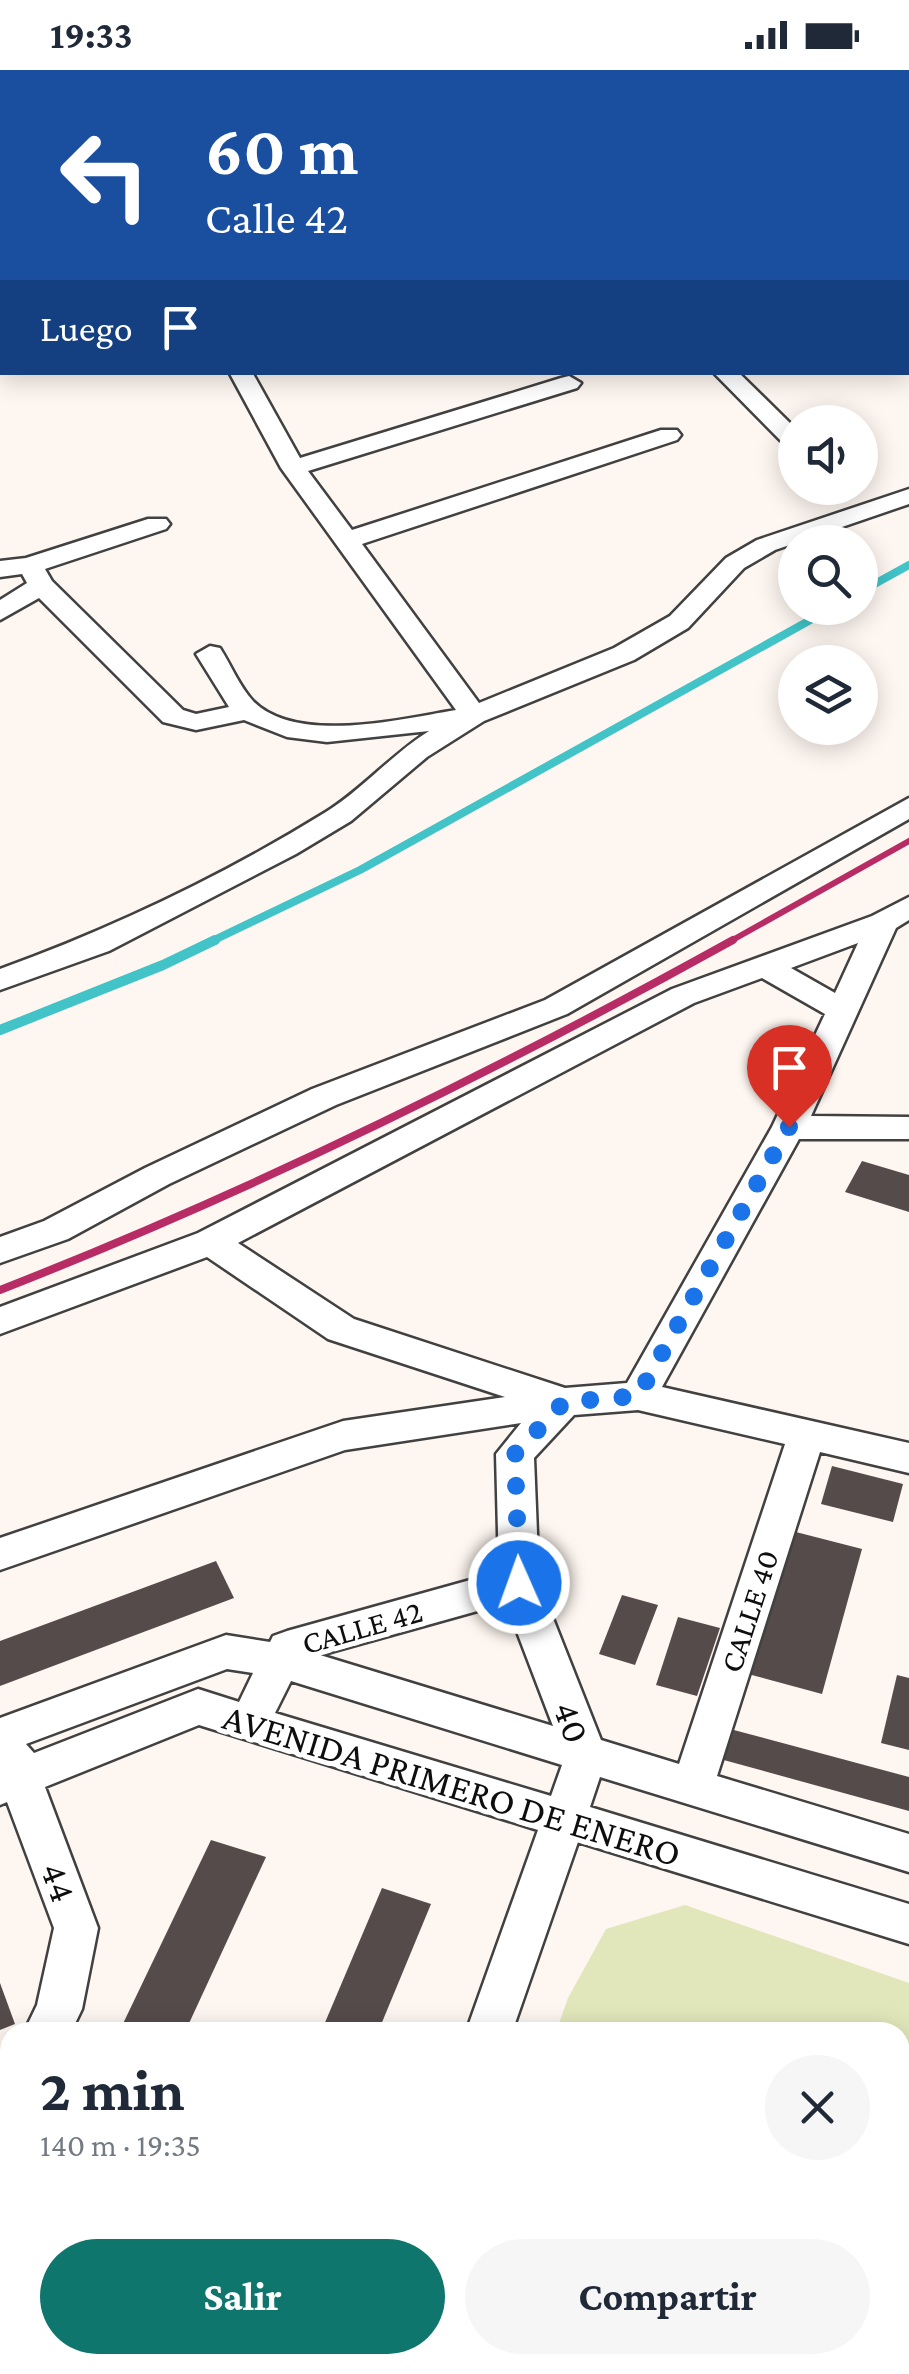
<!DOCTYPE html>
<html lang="es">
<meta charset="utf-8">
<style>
body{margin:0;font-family:"Crimson Pro",serif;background:#f6f6f7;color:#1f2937;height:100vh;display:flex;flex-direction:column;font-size:38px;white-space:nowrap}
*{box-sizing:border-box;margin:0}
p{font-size:32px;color:#747a83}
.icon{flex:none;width:55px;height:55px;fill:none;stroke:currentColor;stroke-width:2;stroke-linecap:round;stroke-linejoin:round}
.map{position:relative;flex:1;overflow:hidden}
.drawer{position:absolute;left:0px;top:1952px;width:910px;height:352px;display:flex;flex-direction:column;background:#fff;border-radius:30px 30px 0 0;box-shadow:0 5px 25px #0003}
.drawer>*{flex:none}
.banner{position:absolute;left:0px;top:0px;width:910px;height:305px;box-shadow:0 5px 25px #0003;background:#1a4fa0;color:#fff;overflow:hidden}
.controls{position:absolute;left:778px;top:335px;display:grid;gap:20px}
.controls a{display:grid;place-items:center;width:100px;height:100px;border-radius:50%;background:#fff;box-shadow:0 5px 25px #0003;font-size:50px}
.pin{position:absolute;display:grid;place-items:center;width:85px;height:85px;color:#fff;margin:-102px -42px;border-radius:50% 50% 50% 0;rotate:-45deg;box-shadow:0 0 10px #0007}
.pin .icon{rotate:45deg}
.me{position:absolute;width:110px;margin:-55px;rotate:358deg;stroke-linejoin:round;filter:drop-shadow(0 0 8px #0008)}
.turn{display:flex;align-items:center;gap:35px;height:210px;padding:0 40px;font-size:45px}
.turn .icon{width:130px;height:130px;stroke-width:2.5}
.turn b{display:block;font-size:70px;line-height:85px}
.then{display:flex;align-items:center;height:95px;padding:0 40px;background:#0003;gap:20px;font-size:38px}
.round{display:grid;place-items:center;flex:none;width:105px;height:105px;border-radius:52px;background:#f6f6f7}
.headline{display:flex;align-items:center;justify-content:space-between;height:170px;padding:0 40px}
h1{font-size:60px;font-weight:700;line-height:75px}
.button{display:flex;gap:20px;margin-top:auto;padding:20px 40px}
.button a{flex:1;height:115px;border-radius:60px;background:#0f766e;color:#fff;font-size:40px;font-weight:700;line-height:115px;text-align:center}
.button a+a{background:#f6f6f7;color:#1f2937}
.status{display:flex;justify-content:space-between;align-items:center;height:70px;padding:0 50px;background:#fff;direction:ltr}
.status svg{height:28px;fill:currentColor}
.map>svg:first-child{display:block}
.green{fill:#e2e7bb}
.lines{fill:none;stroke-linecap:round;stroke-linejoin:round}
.stream-far1{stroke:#41c3c7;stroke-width:8}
.stream{stroke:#41c3c7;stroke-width:10}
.building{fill:#564b4b}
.minor-casing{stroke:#414141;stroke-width:5}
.major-casing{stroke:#1f1f1f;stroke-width:50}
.minor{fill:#fff;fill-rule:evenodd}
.major{stroke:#f2a06c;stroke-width:45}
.rail-far1{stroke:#b82c66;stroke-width:6}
.rail{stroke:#b82c66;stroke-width:8}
.route{stroke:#1a73e8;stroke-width:18;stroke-dasharray:0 32.4}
.labels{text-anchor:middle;stroke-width:10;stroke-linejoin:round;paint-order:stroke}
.street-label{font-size:32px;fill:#0e0e0e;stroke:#fff}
.near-street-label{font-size:38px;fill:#0e0e0e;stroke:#fff}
</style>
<div class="status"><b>19:33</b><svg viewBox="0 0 49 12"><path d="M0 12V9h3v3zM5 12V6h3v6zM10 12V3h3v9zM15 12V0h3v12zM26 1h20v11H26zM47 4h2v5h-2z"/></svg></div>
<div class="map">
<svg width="909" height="2304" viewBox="0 0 909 2304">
<rect width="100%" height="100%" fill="#fef6f0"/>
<!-- green -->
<path class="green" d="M685 1835 909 1913V2020L900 2023V1962H556L568 1928 606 1859Z"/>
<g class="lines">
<!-- stream-far1 -->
<g class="stream-far1">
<path d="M860 522 909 495"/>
<path d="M210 872 360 800 832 538"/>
</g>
<!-- stream -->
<path class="stream" d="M0 960 163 895 215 870"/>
</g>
<!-- building -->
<g class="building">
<path d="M862 1091 909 1105V1142L845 1122Z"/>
<path d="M832 1396 903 1414 893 1452 821 1434Z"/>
<path d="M792 1461 862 1479 822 1624 748 1604Z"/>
<path d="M216 1491 234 1528 0 1616V1571Z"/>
<path d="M622 1525 658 1535 635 1595 599 1584Z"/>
<path d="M678 1547 720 1558 697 1626 656 1615Z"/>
<path d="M897 1605 909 1608V1680L881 1673Z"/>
<path d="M730 1659 909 1707V1741L720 1689Z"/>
<path d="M211 1770 266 1787 185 1962H119Z"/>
<path d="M382 1818 431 1834 378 1962H321Z"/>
<path d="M0 1913 15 1954 0 1960Z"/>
<path d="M909 2084V2156L900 2160V2088Z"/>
<path d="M10 2190V2295H32L28 2304H0V2211Z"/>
<path d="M179 2295H242L239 2304H175Z"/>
<path d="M553 2295H621L603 2304H558Z"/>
</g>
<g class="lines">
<defs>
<g id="minor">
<rect x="908" y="75" width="1" height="12"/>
<rect x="908" y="124" width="1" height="13"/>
<path d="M909 158V171H908V158Z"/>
<rect x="908" y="281" width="1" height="15"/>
<path d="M229 302H252L300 388 561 308 569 306 581 313 577 318 308 401 352 460 661 360H677L681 365 677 370 362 474 479 633 614 578 670 546 726 488 757 470 909 419V434L775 480 744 498 688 558 634 590 484 651 427 687 351 751 296 784 109 881 0 920V899C113 858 224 805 326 742 363 719 392 684 429 661L327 672 287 667 244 650 196 660 163 652 39 528 0 550V530L27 513 22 504 0 507V491L26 488 148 449H166L170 454 166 459 45 499 52 511 183 640 196 644 229 637 196 584 210 576 220 578C231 595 239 616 253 631 297 675 401 649 456 640L281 398Z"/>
<path d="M713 302H738L795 358V378L786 376Z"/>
<path d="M909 728V749L567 944 336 1035 169 1114 68 1169 0 1193V1167L44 1151 145 1098 312 1019 545 930Z"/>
<path d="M909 827V850L896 858 811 1046 909 1047V1069H799L662 1317 909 1373V1403L820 1382 717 1706 909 1764V1802L600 1707 590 1737 909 1834V1874L578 1772 512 1962H466L538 1760 199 1655 45 1717 98 1858 82 1939 71 1962H24L37 1935 54 1858 7 1732 0 1735V1648L226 1565 270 1572 273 1566 287 1561 499 1502 496 1384 521 1353 345 1380 0 1500V1468L343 1351 505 1327 328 1269 207 1187 0 1264V1237L198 1163 672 919 872 846ZM858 873 835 923 791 898ZM762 908 825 944 772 1057 627 1313 565 1318 354 1249 238 1173 694 933ZM638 1340 785 1374 679 1694 601 1670 539 1513 534 1388 574 1345ZM506 1533 553 1656 320 1585ZM227 1599 253 1603 239 1632 198 1619 34 1683 26 1674ZM291 1611 562 1695 551 1726 275 1643Z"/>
<path d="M10 2015V2076L0 2080V2019Z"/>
<path d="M343 2295H393L391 2304H339Z"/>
</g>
<g id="major">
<path d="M567 2 575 0"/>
<path d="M0 155 2 154"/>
</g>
</defs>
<!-- minor casing -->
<use href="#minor" class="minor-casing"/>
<!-- major casing -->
<use href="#major" class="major-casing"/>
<!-- minor -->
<use href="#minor" class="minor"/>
<!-- major -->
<use href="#major" class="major"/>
<!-- rail-far1 -->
<path class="rail-far1" d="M729 872 909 771"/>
<!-- rail -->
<path class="rail" d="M0 1220C253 1121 495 1002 733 870"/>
</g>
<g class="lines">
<!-- route -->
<path class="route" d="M519 1513 515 1384 564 1332 638 1326 789 1057"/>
</g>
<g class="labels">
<!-- street labels -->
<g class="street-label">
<text transform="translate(749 1541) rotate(-72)" y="11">CALLE 40</text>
<text transform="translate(362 1557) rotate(-16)" y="11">CALLE 42</text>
</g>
<!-- near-street labels -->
<g class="near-street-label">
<text transform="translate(572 1652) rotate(70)" y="13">40</text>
<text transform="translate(452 1715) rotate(17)" y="13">AVENIDA PRIMERO DE ENERO</text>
<text transform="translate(59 1812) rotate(69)" y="13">44</text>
</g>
</g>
</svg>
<div class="controls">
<a><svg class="icon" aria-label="sound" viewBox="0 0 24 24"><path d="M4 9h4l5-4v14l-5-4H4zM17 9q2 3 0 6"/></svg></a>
<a><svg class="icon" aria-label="search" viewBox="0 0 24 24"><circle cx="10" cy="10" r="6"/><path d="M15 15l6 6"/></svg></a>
<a><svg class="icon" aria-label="layers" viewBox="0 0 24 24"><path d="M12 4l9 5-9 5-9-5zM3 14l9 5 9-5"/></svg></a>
</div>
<div class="pin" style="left:789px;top:1057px;background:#d93025"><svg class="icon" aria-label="arrive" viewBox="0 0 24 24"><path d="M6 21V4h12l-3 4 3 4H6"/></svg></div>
<svg class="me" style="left:519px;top:1513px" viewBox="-20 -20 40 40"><circle r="17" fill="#1a73e8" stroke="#fff" stroke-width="3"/><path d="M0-11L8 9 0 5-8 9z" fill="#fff"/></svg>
<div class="banner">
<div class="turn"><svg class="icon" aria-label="left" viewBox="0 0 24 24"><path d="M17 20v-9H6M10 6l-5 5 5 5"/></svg><div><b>60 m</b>Calle 42</div></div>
<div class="then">Luego<svg class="icon" aria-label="arrive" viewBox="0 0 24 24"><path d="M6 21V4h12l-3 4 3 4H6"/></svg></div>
</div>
<section class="drawer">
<div class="headline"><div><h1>2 min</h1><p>140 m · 19:35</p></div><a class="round"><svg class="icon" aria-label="close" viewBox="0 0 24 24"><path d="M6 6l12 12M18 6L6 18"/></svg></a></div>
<div class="button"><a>Salir</a><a>Compartir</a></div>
</section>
</div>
